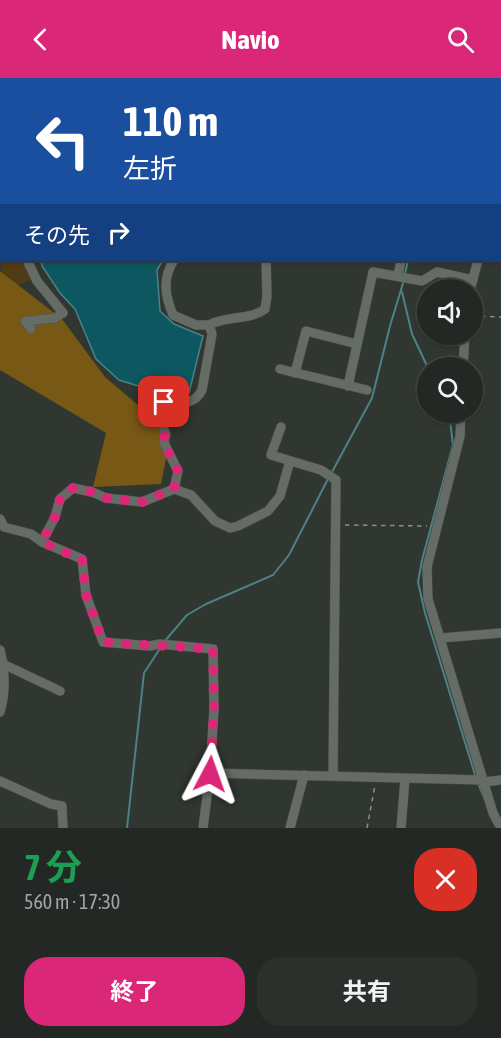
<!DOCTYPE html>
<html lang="ja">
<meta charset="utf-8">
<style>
body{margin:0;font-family:"Asap Condensed","Noto Sans JP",sans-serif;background:#2c302c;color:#f1f3f6;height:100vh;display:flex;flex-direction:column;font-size:22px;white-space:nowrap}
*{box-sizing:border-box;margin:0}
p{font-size:20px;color:#a3a6a6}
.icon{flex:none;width:33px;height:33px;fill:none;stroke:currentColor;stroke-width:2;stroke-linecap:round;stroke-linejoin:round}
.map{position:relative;height:750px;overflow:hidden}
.side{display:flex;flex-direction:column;background:#242824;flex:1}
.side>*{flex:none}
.hud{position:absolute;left:0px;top:0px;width:501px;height:183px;box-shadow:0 2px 4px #0004,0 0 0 2px #414441;background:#1a4fa0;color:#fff;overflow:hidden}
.controls{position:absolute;left:417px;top:201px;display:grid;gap:12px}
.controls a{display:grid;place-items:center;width:66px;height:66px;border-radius:50%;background:#242824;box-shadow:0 2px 4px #0004,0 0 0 2px #414441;font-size:30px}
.pin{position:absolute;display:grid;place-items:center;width:51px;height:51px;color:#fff;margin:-26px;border-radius:12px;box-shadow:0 3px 9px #0006}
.me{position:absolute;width:66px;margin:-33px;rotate:4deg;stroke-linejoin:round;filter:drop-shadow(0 0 4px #0008)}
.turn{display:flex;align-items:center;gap:21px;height:126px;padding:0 24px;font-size:27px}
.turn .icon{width:78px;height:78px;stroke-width:2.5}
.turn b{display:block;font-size:42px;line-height:51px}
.then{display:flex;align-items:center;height:57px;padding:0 24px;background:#0003;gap:12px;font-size:22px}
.round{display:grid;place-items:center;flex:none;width:63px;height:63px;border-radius:24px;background:#2c302c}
.headline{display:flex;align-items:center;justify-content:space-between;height:102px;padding:0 24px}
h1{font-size:36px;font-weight:700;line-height:45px;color:#1e9e55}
.button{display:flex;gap:12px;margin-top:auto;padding:12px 24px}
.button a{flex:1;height:69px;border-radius:24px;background:#db2777;color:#fff;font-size:24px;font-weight:700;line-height:69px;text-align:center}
.button a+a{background:#2c302c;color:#f1f3f6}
header{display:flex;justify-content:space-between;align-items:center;height:78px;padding:0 24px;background:#db2777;color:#fff;font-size:27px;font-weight:700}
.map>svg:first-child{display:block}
.green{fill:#503c14}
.forest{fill:#785815}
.water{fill:#0c5760;stroke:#4c8287;stroke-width:1.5}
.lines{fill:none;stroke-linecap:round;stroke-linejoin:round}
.stream{stroke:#4c8287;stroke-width:2}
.minor-casing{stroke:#4d514d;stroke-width:10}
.path{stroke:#8b908b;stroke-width:1.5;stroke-dasharray:4.5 4.5;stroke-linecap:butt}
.minor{stroke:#656b65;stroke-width:9}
.route{stroke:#db2777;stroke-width:10;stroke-dasharray:0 18}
</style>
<header><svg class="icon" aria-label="back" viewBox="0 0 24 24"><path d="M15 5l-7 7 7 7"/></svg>Navio<svg class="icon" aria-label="search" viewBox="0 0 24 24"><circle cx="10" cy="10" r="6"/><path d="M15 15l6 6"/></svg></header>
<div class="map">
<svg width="501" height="750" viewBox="0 0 501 750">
<rect width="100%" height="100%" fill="#303630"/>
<!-- green -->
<path class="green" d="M0 31 2 182H33L34 200 5 214 0 181Z"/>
<!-- forest -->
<path class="forest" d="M0 193 62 241 105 299 171 355 161 406 93 409 106 355 0 292Z"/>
<!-- water -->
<path class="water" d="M41 182H163L157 192 160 233 174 246 203 258 189 315 168 317 119 302 96 281 75 231 60 215 42 188Z"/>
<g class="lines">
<!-- stream -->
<g class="stream">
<path d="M442 2V0"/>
<path d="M0 125H2"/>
<path d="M405 196 408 182"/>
<path d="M402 214 412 256 428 290"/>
<path d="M449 334 453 367 422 482 418 504 425 535 476 700"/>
<path d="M332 394 372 320 390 248 404 202"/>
<path d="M164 564 187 537 206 526 273 497 289 477 329 399"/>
<path d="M478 705 485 722"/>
<path d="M127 750 144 595 161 569"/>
</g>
<defs>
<g id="minor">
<path d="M76 0 80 2"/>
<path d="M258 2 259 0"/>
<path d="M329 2V0"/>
<path d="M488 2V0"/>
<path d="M500 107H501"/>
<path d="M0 118H2"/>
<path d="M500 161H501"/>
<path d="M27 182 37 203 63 235 55 240 25 243 31 251"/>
<path d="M398 198 401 182"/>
<path d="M470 212 478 182"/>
<path d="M209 247C226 237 249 243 265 231L267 218 266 182"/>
<path d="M463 290 465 256"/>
<path d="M280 291 367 312"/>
<path d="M295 295 306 253 357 266"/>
<path d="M348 308 373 194 422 203 437 194 473 202"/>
<path d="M461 334 460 358 427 489 428 521 493 735 501 750"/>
<path d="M281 349 271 377 321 392 336 402 333 698"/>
<path d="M174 411 191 417 215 443 230 450 238 448 268 433 280 418 290 383"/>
<path d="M0 441 4 449 31 456 42 464 55 439 60 421 73 410 92 414 106 420 142 424 174 411 178 393 164 365 165 354 160 341 164 324C180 325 194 328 202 312L212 256 209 247H196L173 237C165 218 162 200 174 182"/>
<path d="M42 464 82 481 86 517 103 564 150 568 160 566 213 571 214 631 210 695 203 750"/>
<path d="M441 560 501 555"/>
<path d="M0 572C5 593 6 614 0 634"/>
<path d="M3 586 60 613"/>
<path d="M210 695 483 702"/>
<path d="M0 703 51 726 62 728 63 750"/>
<path d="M484 704 501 702"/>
<path d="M290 750 304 697"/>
<path d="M401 750 405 701"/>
</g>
</defs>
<!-- minor casing -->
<use href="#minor" class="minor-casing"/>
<!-- path -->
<g class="path">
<path d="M32 0V2"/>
<path d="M0 24H2"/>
<path d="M472 238 501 239"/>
<path d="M345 447 427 448"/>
<path d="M367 750 375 707"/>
</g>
<!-- minor -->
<use href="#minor" class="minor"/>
</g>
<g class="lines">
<!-- route -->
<path class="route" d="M164 324 160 341 165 354 164 365 178 393 174 411 142 424 106 420 92 414 73 410 60 421 55 439 42 464 82 482 86 517 103 564C140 567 176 568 213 571L214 631 210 696"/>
</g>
</svg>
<div class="controls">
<a><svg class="icon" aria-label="sound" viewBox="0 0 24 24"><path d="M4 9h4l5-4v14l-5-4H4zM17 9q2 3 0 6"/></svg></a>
<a><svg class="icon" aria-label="search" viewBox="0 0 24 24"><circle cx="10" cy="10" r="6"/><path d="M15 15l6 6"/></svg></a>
</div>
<div class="pin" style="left:164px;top:324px;background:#d93025"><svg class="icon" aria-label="arrive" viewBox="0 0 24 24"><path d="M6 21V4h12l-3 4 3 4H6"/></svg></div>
<svg class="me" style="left:210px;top:696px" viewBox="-20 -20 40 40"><path d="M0-17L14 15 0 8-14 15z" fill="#db2777" stroke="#fff" stroke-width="4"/></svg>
<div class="hud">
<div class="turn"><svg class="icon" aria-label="left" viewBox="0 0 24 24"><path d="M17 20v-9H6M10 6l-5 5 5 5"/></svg><div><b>110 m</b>左折</div></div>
<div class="then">その先<svg class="icon" aria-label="right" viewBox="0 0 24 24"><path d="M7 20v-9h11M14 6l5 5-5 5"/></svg></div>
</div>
</div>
<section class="side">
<div class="headline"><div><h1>7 分</h1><p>560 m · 17:30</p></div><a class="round" style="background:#d93025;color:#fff"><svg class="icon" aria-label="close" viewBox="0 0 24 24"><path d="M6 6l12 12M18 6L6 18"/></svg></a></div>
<div class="button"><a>終了</a><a>共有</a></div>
</section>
